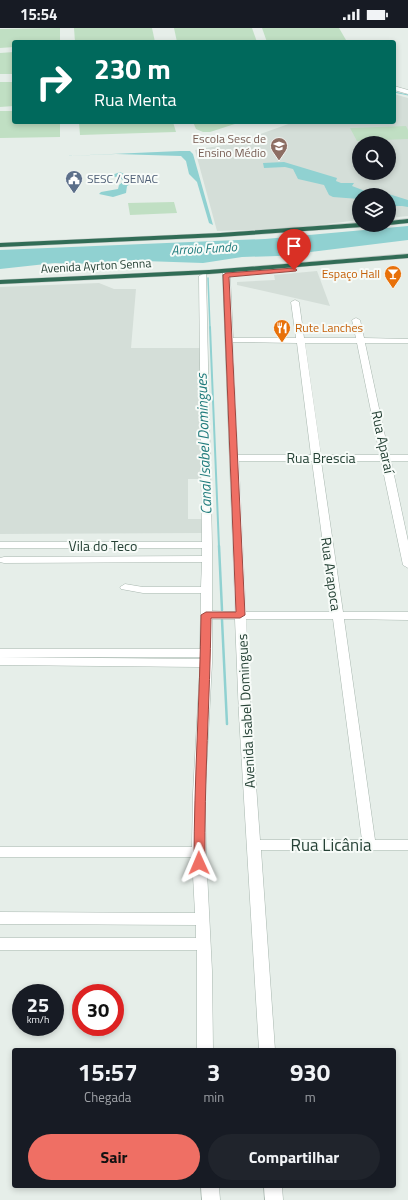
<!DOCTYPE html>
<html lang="pt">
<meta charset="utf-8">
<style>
body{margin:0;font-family:"Titillium Web",sans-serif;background:#20242c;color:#f1f3f6;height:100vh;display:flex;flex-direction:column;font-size:15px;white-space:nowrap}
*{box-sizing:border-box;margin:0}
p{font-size:13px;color:#9ea1a6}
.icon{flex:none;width:22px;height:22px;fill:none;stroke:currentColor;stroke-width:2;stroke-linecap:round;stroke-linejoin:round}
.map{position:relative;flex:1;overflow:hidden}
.panel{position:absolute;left:12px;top:1020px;width:384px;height:140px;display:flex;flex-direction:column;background:#171b24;border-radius:4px;box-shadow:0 2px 6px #0003}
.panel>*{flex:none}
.hud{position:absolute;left:12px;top:12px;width:384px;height:84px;border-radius:4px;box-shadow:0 2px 6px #0003;background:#00695c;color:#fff;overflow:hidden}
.tools{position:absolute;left:352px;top:108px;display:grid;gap:8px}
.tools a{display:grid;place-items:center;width:44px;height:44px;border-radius:50%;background:#171b24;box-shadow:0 2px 6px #0003;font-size:20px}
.speed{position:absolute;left:12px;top:956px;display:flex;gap:8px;font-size:20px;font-weight:700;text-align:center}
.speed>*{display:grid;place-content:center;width:52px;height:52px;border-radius:50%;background:#171b24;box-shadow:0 2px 6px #0003;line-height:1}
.speed small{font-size:10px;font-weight:400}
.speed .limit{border:6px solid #d22;background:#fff;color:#111}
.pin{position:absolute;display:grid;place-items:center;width:34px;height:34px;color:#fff;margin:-41px -17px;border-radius:50% 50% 50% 0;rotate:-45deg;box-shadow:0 0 4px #0007}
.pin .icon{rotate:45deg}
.me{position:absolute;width:44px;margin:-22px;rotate:359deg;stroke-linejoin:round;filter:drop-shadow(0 0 3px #0008)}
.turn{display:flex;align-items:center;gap:14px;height:84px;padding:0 16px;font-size:18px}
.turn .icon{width:52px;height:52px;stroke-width:2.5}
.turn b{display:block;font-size:28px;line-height:34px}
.eta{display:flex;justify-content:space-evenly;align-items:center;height:68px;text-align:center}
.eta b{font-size:24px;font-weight:700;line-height:28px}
.primary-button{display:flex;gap:8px;margin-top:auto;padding:8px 16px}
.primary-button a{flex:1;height:46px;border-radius:24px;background:#ef6f64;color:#111;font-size:16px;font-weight:700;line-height:46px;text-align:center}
.primary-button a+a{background:#20242c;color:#f1f3f6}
.status{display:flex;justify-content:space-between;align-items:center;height:28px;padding:0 20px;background:#171b24;direction:ltr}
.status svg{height:11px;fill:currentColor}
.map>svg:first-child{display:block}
.built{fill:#d4ded8;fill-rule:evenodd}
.green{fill:#c0dfc3}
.water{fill:#90d1d1}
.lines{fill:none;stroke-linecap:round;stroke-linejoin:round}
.stream-far3{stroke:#90d1d1;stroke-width:1}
.stream-far2{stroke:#90d1d1;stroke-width:1.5}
.stream-far1{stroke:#90d1d1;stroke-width:2}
.stream{stroke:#90d1d1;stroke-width:2.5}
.minor-casing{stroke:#a8b7af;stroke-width:1}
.highway-casing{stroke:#c2cac6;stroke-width:1}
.minor{fill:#fff;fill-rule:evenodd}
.highway{fill:#316c56;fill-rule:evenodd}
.route{fill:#ef6f64;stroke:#9b4841}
.labels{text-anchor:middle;stroke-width:4;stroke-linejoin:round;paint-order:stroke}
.far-education-label{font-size:12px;fill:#785e54;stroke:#f7fbf8;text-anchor:end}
.far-service-label{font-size:12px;fill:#4e5e75;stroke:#f7fbf8;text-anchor:start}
.far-street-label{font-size:12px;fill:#254135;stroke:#f7fbf8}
.far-food-label{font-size:12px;fill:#c56008;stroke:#f7fbf8;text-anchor:end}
.far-water-label{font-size:13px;font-style:italic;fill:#1f7b7c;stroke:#f7fbf8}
.street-label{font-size:14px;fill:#254135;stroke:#f7fbf8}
.water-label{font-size:15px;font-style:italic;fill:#1f7b7c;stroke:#f7fbf8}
.near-street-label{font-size:17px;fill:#254135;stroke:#f7fbf8}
</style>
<div class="status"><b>15:54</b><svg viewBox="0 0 49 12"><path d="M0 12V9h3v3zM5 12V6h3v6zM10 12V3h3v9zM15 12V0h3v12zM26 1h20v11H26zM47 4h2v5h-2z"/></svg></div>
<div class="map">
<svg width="408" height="1172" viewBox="0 0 408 1172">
<rect width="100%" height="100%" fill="#e6eee9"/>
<!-- built -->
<g class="built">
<path d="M394 66 408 70V188L389 190V167H359V192L286 201 217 203 195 122 235 115 294 94H394ZM359 115H389V145H359Z"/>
<path d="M317 243 330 278 237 257V254L275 252 274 247Z"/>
<path d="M99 255 114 261H136L131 320H200L201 451H188V491H202V505L0 506V259Z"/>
</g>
<!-- green -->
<g class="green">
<path d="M60 0V14H14V19L0 20V1Z"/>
<path d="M74 0H152L155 14H75Z"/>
<path d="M174 0H252L257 14H177Z"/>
<path d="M262 0H339L346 12 267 14Z"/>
<path d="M14 24V46H0V25Z"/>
<path d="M0 54H14V78L0 79Z"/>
<path d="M0 83H14V94H60V109L0 110Z"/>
<path d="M79 94H173L176 104 80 107Z"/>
<path d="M193 94H241L210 104H203L196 101Z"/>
<path d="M406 98 408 102V111L357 113 350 100Z"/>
<path d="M174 174 177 185 130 187 128 175Z"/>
</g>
<!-- water -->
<g class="water">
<path d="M180 123H190L193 126 213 197 209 195 197 154 189 146 186 133 181 128 116 126 66 128Z"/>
<path d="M284 134 337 150 336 153 341 155H354L352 158 373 166 379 163 408 172V179L402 178H389V167H359V171L333 169 329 167 324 157 298 151 293 141 285 139 264 140 263 135Z"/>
<path d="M120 144 135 151 134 154 127 158 126 165 113 169 99 166 101 164 118 161 119 157 124 153 120 150 112 148V147Z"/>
<path d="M408 198V212L278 228 242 229 203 235 144 233 72 236 55 235 0 241V222L265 211Z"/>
</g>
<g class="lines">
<!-- stream-far3 -->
<g class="stream-far3">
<path d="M394 37V41"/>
<path d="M394 64 408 67"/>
</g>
<!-- stream-far2 -->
<path class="stream-far2" d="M208 250 210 300"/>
<!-- stream-far1 -->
<path class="stream-far1" d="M210 299 219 519"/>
<!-- stream -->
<g class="stream">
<path d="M219 518 222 582"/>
<path d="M222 592 227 696"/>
</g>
<defs>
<g id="minor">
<path d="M394 58 408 62V66L394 62Z"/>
<path d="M223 245H229L230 247 233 310H296L291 274 295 272 299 274 304 310H356L352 292 356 290 360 292 364 310 408 311V315H365L389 427H408V433H391L408 513V540L403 537 381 433H321L343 584H408V592L344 591 375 812H408V822H261L275 1022H259L239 687 235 591H212V635L205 766 206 824 212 943 213 1022H197V922H0V910H196V897L0 896V884L195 885 192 829H0V819H192L193 766 200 639 0 637V629L200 631V629H0V621H200L201 565H143L121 561 120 559 125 556 143 559H201L202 534 4 535 0 534V530L4 529 202 528V520H0V514H202L199 248 203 246H206L212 517V583L235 584ZM233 314 297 315 311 427H238ZM305 315H357L380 427H321ZM239 433H312L332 584H246ZM246 591H333L362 812H260L251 687Z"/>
<path d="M201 1158H219L220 1172H202Z"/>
<path d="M264 1158H282L283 1172H265Z"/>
</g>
<g id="highway">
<path d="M408 191V195L389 197H388L389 193Z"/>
<path d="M359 195V197H366L362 199 220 209 0 219V215L220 205Z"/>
<path d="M408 226V230L209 246 0 256V252L209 242Z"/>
</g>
</defs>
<!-- minor casing -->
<use href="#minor" class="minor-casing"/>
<!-- highway casing -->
<use href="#highway" class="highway-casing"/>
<!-- minor -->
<use href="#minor" class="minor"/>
<!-- highway -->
<use href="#highway" class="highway"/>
</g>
<!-- route -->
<path class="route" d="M294 240 297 242 296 243 229 249 245 587 240 590H211C210 672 204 753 205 835L203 838 199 840 195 838 194 835C194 752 200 670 201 587L206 584H236L223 247 226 245Z"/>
<!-- icons -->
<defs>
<symbol id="school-pin" viewBox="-11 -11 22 30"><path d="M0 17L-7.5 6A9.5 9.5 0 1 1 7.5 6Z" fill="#8d6e63" stroke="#f7fbf8"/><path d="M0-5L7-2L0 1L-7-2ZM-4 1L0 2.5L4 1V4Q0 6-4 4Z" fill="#fff"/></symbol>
<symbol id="civic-pin" viewBox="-11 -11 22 30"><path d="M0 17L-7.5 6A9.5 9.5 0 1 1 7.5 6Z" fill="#5c6f8a" stroke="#f7fbf8"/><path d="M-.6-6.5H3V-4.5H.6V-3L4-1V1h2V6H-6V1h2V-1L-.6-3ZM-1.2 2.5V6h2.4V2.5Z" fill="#fff"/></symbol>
<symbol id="bar-pin" viewBox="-11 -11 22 30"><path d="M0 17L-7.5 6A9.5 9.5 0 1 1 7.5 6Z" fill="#e8710a" stroke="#f7fbf8"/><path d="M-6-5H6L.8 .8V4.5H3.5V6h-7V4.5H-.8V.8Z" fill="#fff"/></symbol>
<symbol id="restaurant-pin" viewBox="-11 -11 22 30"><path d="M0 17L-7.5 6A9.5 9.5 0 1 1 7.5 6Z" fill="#e8710a" stroke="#f7fbf8"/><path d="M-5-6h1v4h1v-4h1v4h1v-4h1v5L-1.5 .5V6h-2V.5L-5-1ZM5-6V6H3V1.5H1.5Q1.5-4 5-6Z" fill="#fff"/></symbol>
</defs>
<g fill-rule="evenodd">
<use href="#school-pin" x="269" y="108" width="20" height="27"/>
<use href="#civic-pin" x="64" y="141" width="20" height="27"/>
<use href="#bar-pin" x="383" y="236" width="20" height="27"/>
<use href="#restaurant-pin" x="272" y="290" width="20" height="27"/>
</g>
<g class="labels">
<!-- far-education labels -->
<g class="far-education-label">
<text x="266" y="115">Escola Sesc de<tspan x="266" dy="14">Ensino Médio</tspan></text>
</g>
<!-- far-service labels -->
<g class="far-service-label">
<text x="87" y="155">SESC / SENAC</text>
</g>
<!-- far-street labels -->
<g class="far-street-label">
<text transform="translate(96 238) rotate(-3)" y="4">Avenida Ayrton Senna</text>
</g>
<!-- far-food labels -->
<g class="far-food-label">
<text x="380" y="250">Espaço Hall</text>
<text x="295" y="304" text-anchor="start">Rute Lanches</text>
</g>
<!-- far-water labels -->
<g class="far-water-label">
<text transform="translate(204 220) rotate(-3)" y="5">Arroio Fundo</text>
</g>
<!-- street labels -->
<g class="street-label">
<text transform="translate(383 414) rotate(78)" y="5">Rua Aparaí</text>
<text x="321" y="435">Rua Brescia</text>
<text x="103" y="523">Vila do Teco</text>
<text transform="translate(331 546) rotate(82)" y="5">Rua Arapoca</text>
<text transform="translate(246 683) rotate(-93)" y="5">Avenida Isabel Domingues</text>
</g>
<!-- water labels -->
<g class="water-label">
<text transform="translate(204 416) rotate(-92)" y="5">Canal Isabel Domingues</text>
</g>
<!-- near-street labels -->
<g class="near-street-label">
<text x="331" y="823">Rua Licânia</text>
</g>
</g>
</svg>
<div class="tools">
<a><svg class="icon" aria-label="search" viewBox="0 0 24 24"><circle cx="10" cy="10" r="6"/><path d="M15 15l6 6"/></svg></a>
<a><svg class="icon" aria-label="layers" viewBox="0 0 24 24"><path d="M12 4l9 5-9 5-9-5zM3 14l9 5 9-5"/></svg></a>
</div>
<div class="speed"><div>25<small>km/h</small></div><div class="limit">30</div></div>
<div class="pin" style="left:294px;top:242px;background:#d93025"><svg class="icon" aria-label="arrive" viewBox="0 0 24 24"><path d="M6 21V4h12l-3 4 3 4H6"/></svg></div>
<svg class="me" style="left:199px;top:835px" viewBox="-20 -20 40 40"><path d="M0-17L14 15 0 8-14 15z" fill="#ef6f64" stroke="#fff" stroke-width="4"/></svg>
<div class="hud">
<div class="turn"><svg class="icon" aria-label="right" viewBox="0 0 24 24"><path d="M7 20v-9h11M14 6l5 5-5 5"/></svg><div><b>230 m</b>Rua Menta</div></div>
</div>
<section class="panel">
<div class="eta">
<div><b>15:57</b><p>Chegada</p></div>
<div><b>3</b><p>min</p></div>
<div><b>930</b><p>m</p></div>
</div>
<div class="primary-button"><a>Sair</a><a>Compartilhar</a></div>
</section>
</div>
